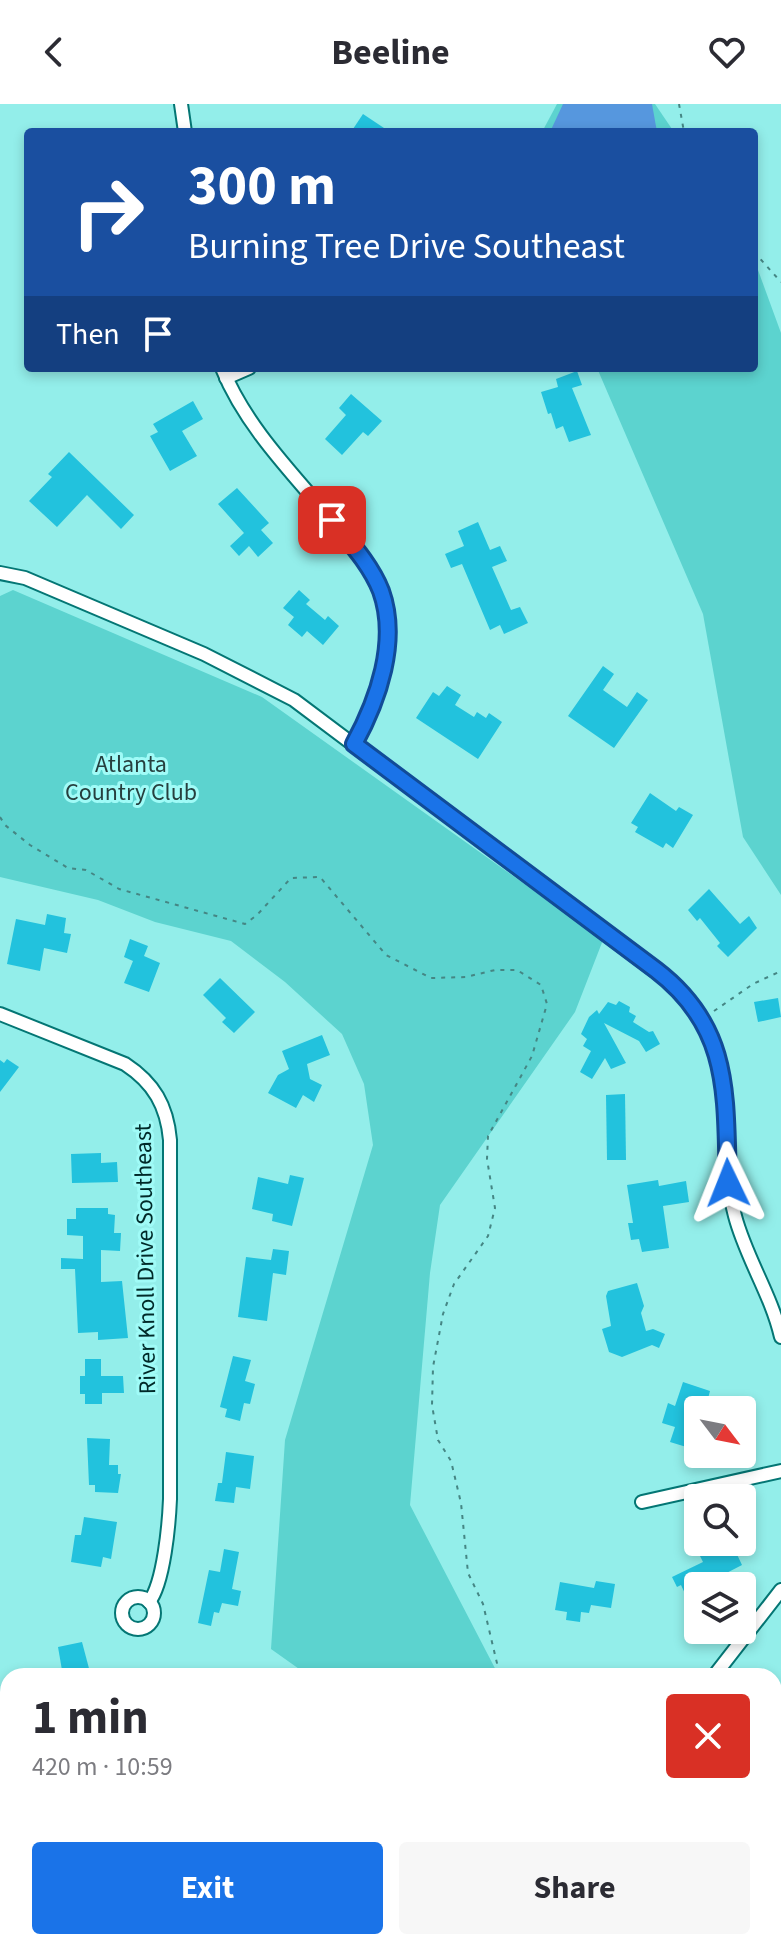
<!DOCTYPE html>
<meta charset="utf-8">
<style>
body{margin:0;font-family:"Source Sans 3",sans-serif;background:#f7f7f7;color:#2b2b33;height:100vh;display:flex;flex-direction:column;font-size:30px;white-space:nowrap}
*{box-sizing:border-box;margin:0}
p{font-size:26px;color:#7c7c81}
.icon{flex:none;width:44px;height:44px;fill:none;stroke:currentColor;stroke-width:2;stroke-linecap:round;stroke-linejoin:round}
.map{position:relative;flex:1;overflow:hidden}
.drawer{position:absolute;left:0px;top:1564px;width:782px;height:282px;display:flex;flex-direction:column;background:#fff;border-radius:24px 24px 0 0;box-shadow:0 4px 12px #0003}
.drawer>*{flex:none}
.top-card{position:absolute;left:24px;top:24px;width:734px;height:244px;border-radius:8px;box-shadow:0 4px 12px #0003;background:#1a4fa0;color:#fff;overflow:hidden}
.needle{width:52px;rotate:122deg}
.controls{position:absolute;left:684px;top:1292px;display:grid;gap:16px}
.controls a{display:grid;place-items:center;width:72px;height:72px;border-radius:8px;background:#fff;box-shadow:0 4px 12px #0003;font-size:40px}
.pin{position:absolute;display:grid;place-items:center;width:68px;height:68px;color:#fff;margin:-34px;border-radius:16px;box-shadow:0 4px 12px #0006}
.me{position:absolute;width:88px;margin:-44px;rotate:358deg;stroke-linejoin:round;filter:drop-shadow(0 0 6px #0008)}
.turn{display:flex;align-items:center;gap:28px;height:168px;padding:0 32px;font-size:36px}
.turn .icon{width:104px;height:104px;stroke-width:2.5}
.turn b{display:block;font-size:56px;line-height:68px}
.then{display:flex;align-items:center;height:76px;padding:0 32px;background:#0003;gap:16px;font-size:30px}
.round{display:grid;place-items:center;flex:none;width:84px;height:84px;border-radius:8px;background:#f7f7f7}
.overview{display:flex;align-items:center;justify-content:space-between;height:136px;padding:0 32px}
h1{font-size:48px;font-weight:700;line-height:60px}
.button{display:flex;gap:16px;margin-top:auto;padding:16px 32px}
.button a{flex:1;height:92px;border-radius:8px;background:#1a73e8;color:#fff;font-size:32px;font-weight:700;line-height:92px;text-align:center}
.button a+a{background:#f7f7f7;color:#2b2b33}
header{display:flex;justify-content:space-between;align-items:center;height:104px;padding:0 32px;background:#fff;font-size:36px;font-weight:700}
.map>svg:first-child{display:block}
.green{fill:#5cd3cf}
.water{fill:#5697de}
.building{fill:#22c2dd}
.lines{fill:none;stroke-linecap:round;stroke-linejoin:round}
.minor-casing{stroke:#047674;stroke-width:16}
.path{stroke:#458684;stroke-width:2;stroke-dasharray:4 6;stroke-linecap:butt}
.minor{stroke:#fff;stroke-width:12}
.route-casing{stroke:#114b97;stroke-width:20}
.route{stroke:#1a73e8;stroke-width:14}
.labels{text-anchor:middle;stroke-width:6;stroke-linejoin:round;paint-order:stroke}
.park-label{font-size:24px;fill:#263f3e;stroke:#a0fbf7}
.street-label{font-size:24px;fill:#002928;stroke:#a0fbf7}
</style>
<header><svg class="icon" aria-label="back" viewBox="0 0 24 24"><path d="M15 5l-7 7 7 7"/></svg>Beeline<svg class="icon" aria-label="heart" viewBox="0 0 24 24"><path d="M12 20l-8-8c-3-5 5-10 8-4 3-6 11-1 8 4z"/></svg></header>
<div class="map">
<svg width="781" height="1845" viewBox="0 0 781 1845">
<rect width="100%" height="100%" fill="#93eeea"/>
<!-- green -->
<g class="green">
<path d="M557 0H655L674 28H542Z"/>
<path d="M754 155 781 229V791L743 733 703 510 597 264H754Z"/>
<path d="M13 486 262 593 603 836 575 908 440 1101 430 1169 410 1401 499 1572H309L271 1545 285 1336 373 1041 364 980 342 930 285 878 231 837 155 818 98 796 0 773V492Z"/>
<path d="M781 1603V1783L774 1786V1605Z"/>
<path d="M532 1838H704L697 1841 698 1845H535Z"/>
</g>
<!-- water -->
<path class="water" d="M563 0H652L657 28H550Z"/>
<!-- building -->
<g class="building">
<path d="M363 10 390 28H351Z"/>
<path d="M577 267 582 281 572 284 591 331 569 338 563 322 556 325 551 309 548 310 541 288 558 283 556 275Z"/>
<path d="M351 290 382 317 368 332 363 328 342 351 325 335 346 311 339 304Z"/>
<path d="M193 297 203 315 182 327 197 352 170 367 150 332 158 328 153 320Z"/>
<path d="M69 348 134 411 121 425 87 391 57 423 29 397 52 373 48 370Z"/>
<path d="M237 384 269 419 261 426 273 439 258 453 249 442 239 452 230 442 244 429 218 400Z"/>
<path d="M478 418 490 446 500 442 507 457 492 463 511 506 520 503 528 519 504 530 500 521 490 526 462 460 451 464 445 450 464 442 458 427Z"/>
<path d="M299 486 310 496 306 500 325 516 328 512 339 522 323 541 307 527 302 533 288 521 294 513 283 504Z"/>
<path d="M603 562 614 570 603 586 627 603 637 588 648 596 614 644 568 612Z"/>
<path d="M447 582 461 591 455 601 474 613 477 608 486 614 489 609 502 618 478 655 416 614 433 588 439 592Z"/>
<path d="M650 689 676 707 679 703 693 711 673 744 666 739 663 744 635 728 638 723 631 719Z"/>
<path d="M709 785 740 820 749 812 757 824 728 853 717 842 720 839 700 814 697 817 688 806Z"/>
<path d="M47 810 66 814 64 829 71 830 67 849 44 844 40 867 7 860 16 815 45 821Z"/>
<path d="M130 835 148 842 144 852 160 859 149 888 124 879 133 857 124 853Z"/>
<path d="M220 874 255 908 234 929 222 918 226 914 203 891Z"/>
<path d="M778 894 781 913 758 918 754 898Z"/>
<path d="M619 897 630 903 629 908 636 912 633 918 649 928 653 927 660 940 646 948 639 937 604 919 626 959 611 965 605 954 592 975 580 968 591 947 583 942 587 935 581 930 589 913 597 906 599 910 608 898 616 901Z"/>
<path d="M322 931 330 951 307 960 310 975 322 981 314 998 303 991 296 1004 268 989 278 971 289 965 282 947Z"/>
<path d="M7 955 19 963 0 988V956L4 959Z"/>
<path d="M625 990 626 1056H607L606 991Z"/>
<path d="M101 1049V1059L117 1058 118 1078 72 1079 71 1050Z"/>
<path d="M290 1071 304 1074 292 1122 272 1117 273 1110 252 1105 258 1073 288 1080Z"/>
<path d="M658 1076 659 1082 686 1077 689 1098 663 1102 669 1144 642 1148 639 1135 631 1136 628 1119H633L627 1081Z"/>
<path d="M76 1104H108V1110L115 1111 114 1129H121L120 1147 101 1146V1178L122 1177 128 1234 98 1236V1228L78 1229 75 1165H61V1154L83 1155V1132L67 1131V1115H76Z"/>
<path d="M273 1145 289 1147 286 1171 273 1169 267 1217 238 1213 246 1153 271 1156Z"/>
<path d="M637 1179 644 1202 641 1209 646 1227 653 1225 665 1230 659 1244 652 1241 622 1253 609 1248 602 1225 611 1222 606 1192 608 1187Z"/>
<path d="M233 1252 251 1256 245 1277 255 1280 250 1300 244 1299 240 1317 225 1313 227 1305 220 1303Z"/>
<path d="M85 1255H101V1272H123L124 1289H102V1300H85V1290H80V1272H85Z"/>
<path d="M683 1278 710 1287 705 1306H698V1327L693 1345 670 1338 675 1323 662 1319 668 1299 675 1302Z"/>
<path d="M87 1334 110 1335 109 1361H118V1370H121L118 1389 95 1388V1381H89Z"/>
<path d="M226 1348 254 1352 250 1385 236 1383 234 1399 215 1397 218 1379H222Z"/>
<path d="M84 1413 117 1418 111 1455 103 1453 101 1463 71 1458 75 1431H81Z"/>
<path d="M693 1438H718L722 1445 732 1440 742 1461 713 1476 717 1482H698V1491L688 1496 681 1481 677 1483 672 1473 703 1458Z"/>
<path d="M224 1445 239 1448 232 1485 241 1487 238 1502 222 1499 219 1509 214 1508 211 1522 198 1519 209 1466 220 1468Z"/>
<path d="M596 1477 615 1480 611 1504 591 1501 589 1509 581 1508 580 1518 566 1516 567 1508 555 1506 560 1478 594 1484Z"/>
<path d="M82 1538 91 1572H63L58 1543Z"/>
</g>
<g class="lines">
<defs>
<g id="minor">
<path d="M181 0 185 28"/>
<path d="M222 264C246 324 296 373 337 422 352 441 373 464 381 488 399 538 378 596 354 640"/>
<path d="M226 274 249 264"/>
<path d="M0 469 25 474 204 550 294 596 679 885C748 963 712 1025 735 1112 746 1154 771 1190 781 1233"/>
<path d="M0 910 125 960C154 979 167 1002 170 1036V1395C169 1419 164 1479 149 1498"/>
<path d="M642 1398 781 1367"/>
<circle cx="138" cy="1509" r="16"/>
<path d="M714 1572 781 1486"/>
<path d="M387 1838 392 1845"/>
<path d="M712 1838 715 1845"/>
</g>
</defs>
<!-- minor casing -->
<use href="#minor" class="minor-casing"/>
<!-- path -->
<g class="path">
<path d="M679 0 684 28"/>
<path d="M754 148 781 178"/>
<path d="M0 713 5 721 30 741 68 764 86 766 119 785 245 820 257 811 291 774 320 773 386 851 431 874 466 873 495 866H517L541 881 547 900 532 952 488 1032 487 1055 495 1104 488 1132 454 1180 443 1210 433 1263 432 1301 438 1336 451 1357 461 1399 468 1469 483 1500 500 1572"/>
<path d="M714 907 753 880 781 867"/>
<path d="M774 1759 781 1758"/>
<path d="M566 1838 571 1845"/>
</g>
<!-- minor -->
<use href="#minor" class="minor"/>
</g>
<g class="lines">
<defs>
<path id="route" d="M332 416C349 437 371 461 381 487 399 537 378 596 354 640L656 866C732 924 725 992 728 1079"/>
</defs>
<!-- route casing -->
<use href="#route" class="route-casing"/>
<!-- route -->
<use href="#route" class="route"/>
</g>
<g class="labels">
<!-- park labels -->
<g class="park-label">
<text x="131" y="668">Atlanta<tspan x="131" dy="28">Country Club</tspan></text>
</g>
<!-- street labels -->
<g class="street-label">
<text transform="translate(145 1155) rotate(-91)" y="8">River Knoll Drive Southeast</text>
</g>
</g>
</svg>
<div class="controls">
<a><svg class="needle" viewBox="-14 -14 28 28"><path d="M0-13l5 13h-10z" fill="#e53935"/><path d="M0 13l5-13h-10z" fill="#7c7c81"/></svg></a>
<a><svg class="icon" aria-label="search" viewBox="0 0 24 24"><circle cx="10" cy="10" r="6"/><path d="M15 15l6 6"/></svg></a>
<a><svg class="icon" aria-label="layers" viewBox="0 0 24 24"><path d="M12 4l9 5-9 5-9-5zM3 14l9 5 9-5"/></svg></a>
</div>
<div class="pin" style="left:332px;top:416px;background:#d93025"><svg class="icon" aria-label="arrive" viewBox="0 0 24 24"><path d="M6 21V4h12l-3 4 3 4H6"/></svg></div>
<svg class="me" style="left:728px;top:1079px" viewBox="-20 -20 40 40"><path d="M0-17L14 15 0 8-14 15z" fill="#1a73e8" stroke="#fff" stroke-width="4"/></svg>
<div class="top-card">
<div class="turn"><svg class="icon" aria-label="right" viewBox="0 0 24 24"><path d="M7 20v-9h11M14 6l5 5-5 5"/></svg><div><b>300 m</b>Burning Tree Drive Southeast</div></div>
<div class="then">Then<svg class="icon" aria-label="arrive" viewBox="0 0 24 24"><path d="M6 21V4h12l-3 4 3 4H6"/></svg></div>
</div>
<section class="drawer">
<div class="overview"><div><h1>1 min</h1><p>420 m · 10:59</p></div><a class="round" style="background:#d93025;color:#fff"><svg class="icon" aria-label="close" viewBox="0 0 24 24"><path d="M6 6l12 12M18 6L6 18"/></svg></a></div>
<div class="button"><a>Exit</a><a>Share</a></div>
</section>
</div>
